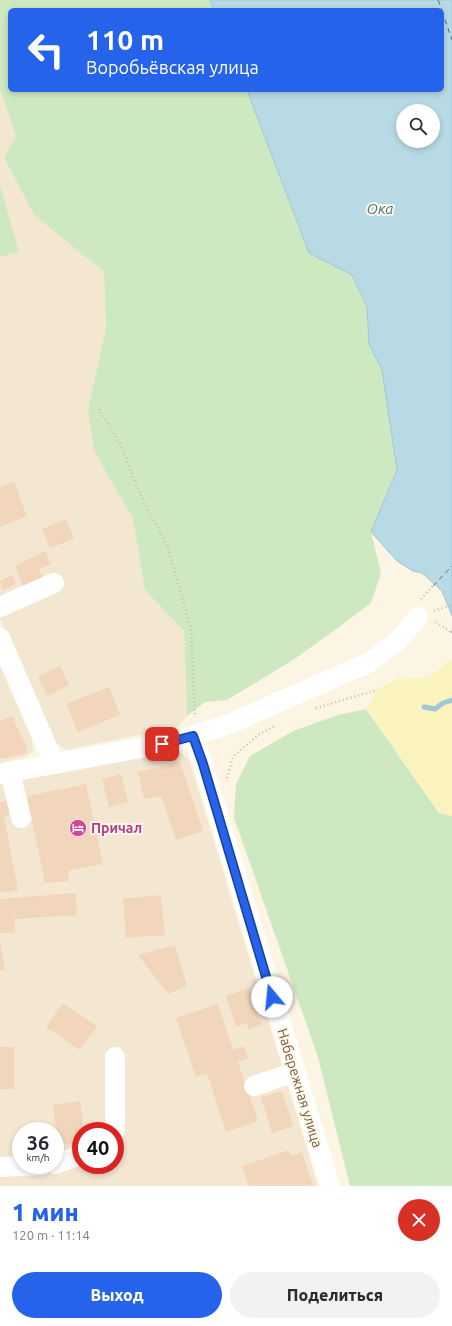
<!DOCTYPE html>
<html lang="ru">
<meta charset="utf-8">
<style>
body{margin:0;font-family:Ubuntu,sans-serif;background:#f2f2f3;color:#2b2b33;height:100vh;display:flex;flex-direction:column;font-size:15px;white-space:nowrap}
*{box-sizing:border-box;margin:0}
p{font-size:13px;color:#7c7c81}
.icon{flex:none;width:22px;height:22px;fill:none;stroke:currentColor;stroke-width:2;stroke-linecap:round;stroke-linejoin:round}
.map{position:relative;height:1186px;overflow:hidden}
.side{display:flex;flex-direction:column;background:#fff;flex:1}
.side>*{flex:none}
.top-card{position:absolute;left:8px;top:8px;width:436px;height:84px;border-radius:6px;box-shadow:0 2px 6px #0003;background:#2563eb;color:#fff;overflow:hidden}
.buttons{position:absolute;left:396px;top:104px;display:grid;gap:8px}
.buttons a{display:grid;place-items:center;width:44px;height:44px;border-radius:50%;background:#fff;box-shadow:0 2px 6px #0003;font-size:20px}
.speed{position:absolute;left:12px;top:1122px;display:flex;gap:8px;font-size:20px;font-weight:700;text-align:center}
.speed>*{display:grid;place-content:center;width:52px;height:52px;border-radius:50%;background:#fff;box-shadow:0 2px 6px #0003;line-height:1}
.speed small{font-size:10px;font-weight:400}
.speed .limit{border:6px solid #d22;background:#fff;color:#111}
.pin{position:absolute;display:grid;place-items:center;width:34px;height:34px;color:#fff;margin:-17px;border-radius:8px;box-shadow:0 2px 6px #0006}
.me{position:absolute;width:44px;margin:-22px;rotate:343deg;stroke-linejoin:round;filter:drop-shadow(0 0 3px #0008)}
.turn{display:flex;align-items:center;gap:14px;height:84px;padding:0 12px;font-size:18px}
.turn .icon{width:52px;height:52px;stroke-width:2.5}
.turn b{display:block;font-size:28px;line-height:34px}
.round{display:grid;place-items:center;flex:none;width:42px;height:42px;border-radius:21px;background:#f2f2f3}
.headline{display:flex;align-items:center;justify-content:space-between;height:68px;padding:0 12px}
h1{font-size:24px;font-weight:800;line-height:30px;color:#2563eb}
.primary-button{display:flex;gap:8px;margin-top:auto;padding:8px 12px}
.primary-button a{flex:1;height:46px;border-radius:24px;background:#2563eb;color:#fff;font-size:16px;font-weight:800;line-height:46px;text-align:center}
.primary-button a+a{background:#f2f2f3;color:#2b2b33}
.map>svg:first-child{display:block}
.residential{fill:#f3e7d2;fill-rule:evenodd}
.green{fill:#cee9c2}
.sand{fill:#fbf3be}
.water{fill:#b8dae5;stroke:#9fc8d6;fill-rule:evenodd}
.lines{fill:none;stroke-linecap:round;stroke-linejoin:round}
.stream{stroke:#9fc8d6;stroke-width:5}
.ferry{stroke:#447586;stroke-width:1;stroke-dasharray:5 4;stroke-linecap:butt}
.building{fill:#f1d6bb}
.path{stroke:#d5b99f;stroke-width:2.5;stroke-dasharray:1 3;stroke-linecap:butt}
.minor{stroke:#fff;stroke-width:20}
.route-casing{stroke:#184099;stroke-width:10}
.route{stroke:#2563eb;stroke-width:7}
.labels{text-anchor:middle;stroke-width:4;stroke-linejoin:round;paint-order:stroke}
.hotel-label{font-size:14px;font-weight:bold;fill:#b23c85;stroke:#fff8e9;text-anchor:start}
.street-label{font-size:14px;fill:#735c4a;stroke:#fff8e9}
.water-label{font-size:15px;font-style:italic;fill:#447586;stroke:#fff8e9}
</style>
<div class="map">
<svg width="452" height="1186" viewBox="0 0 452 1186">
<rect width="100%" height="100%" fill="#fcf5e3"/>
<!-- residential -->
<g class="residential">
<path d="M0 90 16 136 4 159 34 215 104 272 106 328 88 409 94 451 133 519 145 590 184 631 187 716 177 727 66 750 54 742 0 619Z"/>
<path d="M0 666 32 740 33 751 25 757 0 763Z"/>
<path d="M178 751 189 759 318 1186H0V784ZM21 1131H55V1165H21ZM81 1131H115V1165H81Z"/>
</g>
<!-- green -->
<g class="green">
<path d="M0 0H210L214 10H10V90H247L309 253 352 275 367 307 369 344 382 370 397 470 371 532 381 573 371 603 335 630 293 660 227 700 205 702 187 716 184 631 145 590 133 519 94 451 88 409 106 328 104 272 34 215 4 158 16 136 0 90Z"/>
<path d="M0 185 19 252 0 257Z"/>
<path d="M366 709 439 813 452 816V1186H350L318 1057 234 818 236 784 250 756 293 731 338 715Z"/>
</g>
<!-- sand -->
<path class="sand" d="M452 659V816L440 813 366 709 377 690 397 679 428 678Z"/>
<!-- water -->
<path class="water" d="M210 0H452V616L442 591 422 573 413 571 397 561 371 532 397 470 382 370 369 344 367 307 352 275 309 253 247 90H442V10H214ZM403 111H433V141H403Z"/>
<g class="lines">
<!-- stream -->
<path class="stream" d="M424 707 435 709 443 703 452 700"/>
<!-- ferry -->
<g class="ferry">
<path d="M438 0 442 10"/>
<path d="M442 11 452 40"/>
<path d="M433 586 452 566"/>
<path d="M451 632H452"/>
</g>
</g>
<!-- building -->
<g class="building">
<path d="M14 482 27 516 0 527V487Z"/>
<path d="M66 519 74 539 50 548 42 529Z"/>
<path d="M45 551 51 564 39 569 44 581 25 589 15 566Z"/>
<path d="M12 575 16 584 3 591 0 581Z"/>
<path d="M60 666 69 685 48 696 38 677Z"/>
<path d="M109 687 120 715 78 732 66 704Z"/>
<path d="M12 716 27 749 25 754 0 759V721Z"/>
<path d="M180 762 203 831 176 840 161 796 144 799 138 772Z"/>
<path d="M121 774 128 802 109 807 102 779Z"/>
<path d="M86 784 103 864 69 870 68 881 45 883 27 796Z"/>
<path d="M10 800 12 814 4 816 18 890 0 893V802Z"/>
<path d="M76 893 77 915 15 919 14 909 15 933H0V899Z"/>
<path d="M161 895 165 935 126 938 123 899Z"/>
<path d="M0 944H1L5 970 0 971Z"/>
<path d="M175 945 187 986 168 994 138 955Z"/>
<path d="M249 988 262 1025 249 1030 247 1023 236 1027 226 996Z"/>
<path d="M63 1003 97 1026 80 1050 46 1027Z"/>
<path d="M218 1004 233 1050 244 1046 248 1059 238 1062 258 1121 226 1132 207 1073 196 1077 176 1018Z"/>
<rect x="0" y="1047" width="14" height="42"/>
<path d="M282 1091 293 1126 272 1133 261 1097Z"/>
<path d="M80 1101 84 1131H81V1142L58 1145 53 1105Z"/>
<path d="M289 1150 291 1156 302 1152 313 1186H249L242 1166Z"/>
</g>
<g class="lines">
<!-- path -->
<g class="path">
<path d="M99 409 119 442 145 505 167 544 191 629 195 717"/>
<path d="M421 599 433 586"/>
<path d="M434 611 452 605"/>
<path d="M436 622 451 632"/>
<path d="M316 708 377 690"/>
<path d="M227 778 233 757 258 735 275 726"/>
</g>
<!-- minor -->
<g class="minor">
<path d="M0 607 54 583"/>
<path d="M0 638 54 763"/>
<path d="M193 737 203 764 330 1186"/>
<path d="M10 772 21 818"/>
<path d="M0 774 177 741 229 724 370 662 398 640 418 617"/>
<path d="M254 1086 295 1072"/>
<path d="M115 1131V1057"/>
<path d="M55 1164 81 1155"/>
<path d="M0 1167 43 1165"/>
</g>
</g>
<g class="lines">
<defs>
<path id="route" d="M162 744 193 736 203 764 272 997"/>
</defs>
<!-- route casing -->
<use href="#route" class="route-casing"/>
<!-- route -->
<use href="#route" class="route"/>
</g>
<!-- icons -->
<defs>
<symbol id="hotel-disc" viewBox="-11 -11 22 22"><circle r="9.5" fill="#d1479c" stroke="#fff8e9"/><path d="M-6-4.5h1.5V1H6V5H4.5V3h-9V5H-6ZM-4 0a1.8 1.8 0 1 1 3.6 0ZM.5 0V-2.5h3Q6-2.5 6 0Z" fill="#fff"/></symbol>
</defs>
<g fill-rule="evenodd">
<use href="#hotel-disc" x="68" y="818" width="20" height="20"/>
</g>
<g class="labels">
<!-- hotel labels -->
<g class="hotel-label">
<text x="91" y="833">Причал</text>
</g>
<!-- street labels -->
<g class="street-label">
<text transform="translate(300 1088) rotate(73)" y="5">Набережная улица</text>
</g>
<!-- water labels -->
<g class="water-label">
<text x="380" y="214">Ока</text>
</g>
</g>
</svg>
<div class="buttons">
<a><svg class="icon" aria-label="search" viewBox="0 0 24 24"><circle cx="10" cy="10" r="6"/><path d="M15 15l6 6"/></svg></a>
</div>
<div class="speed"><div>36<small>km/h</small></div><div class="limit">40</div></div>
<div class="pin" style="left:162px;top:744px;background:#d93025"><svg class="icon" aria-label="arrive" viewBox="0 0 24 24"><path d="M6 21V4h12l-3 4 3 4H6"/></svg></div>
<svg class="me" style="left:272px;top:997px" viewBox="-20 -20 40 40"><circle r="19" fill="#fff"/><path d="M0-13L10 11 0 6-10 11z" fill="#2563eb"/></svg>
<div class="top-card">
<div class="turn"><svg class="icon" aria-label="left" viewBox="0 0 24 24"><path d="M17 20v-9H6M10 6l-5 5 5 5"/></svg><div><b>110 m</b>Воробьёвская улица</div></div>
</div>
</div>
<section class="side">
<div class="headline"><div><h1>1 мин</h1><p>120 m · 11:14</p></div><a class="round" style="background:#d93025;color:#fff"><svg class="icon" aria-label="close" viewBox="0 0 24 24"><path d="M6 6l12 12M18 6L6 18"/></svg></a></div>
<div class="primary-button"><a>Выход</a><a>Поделиться</a></div>
</section>
